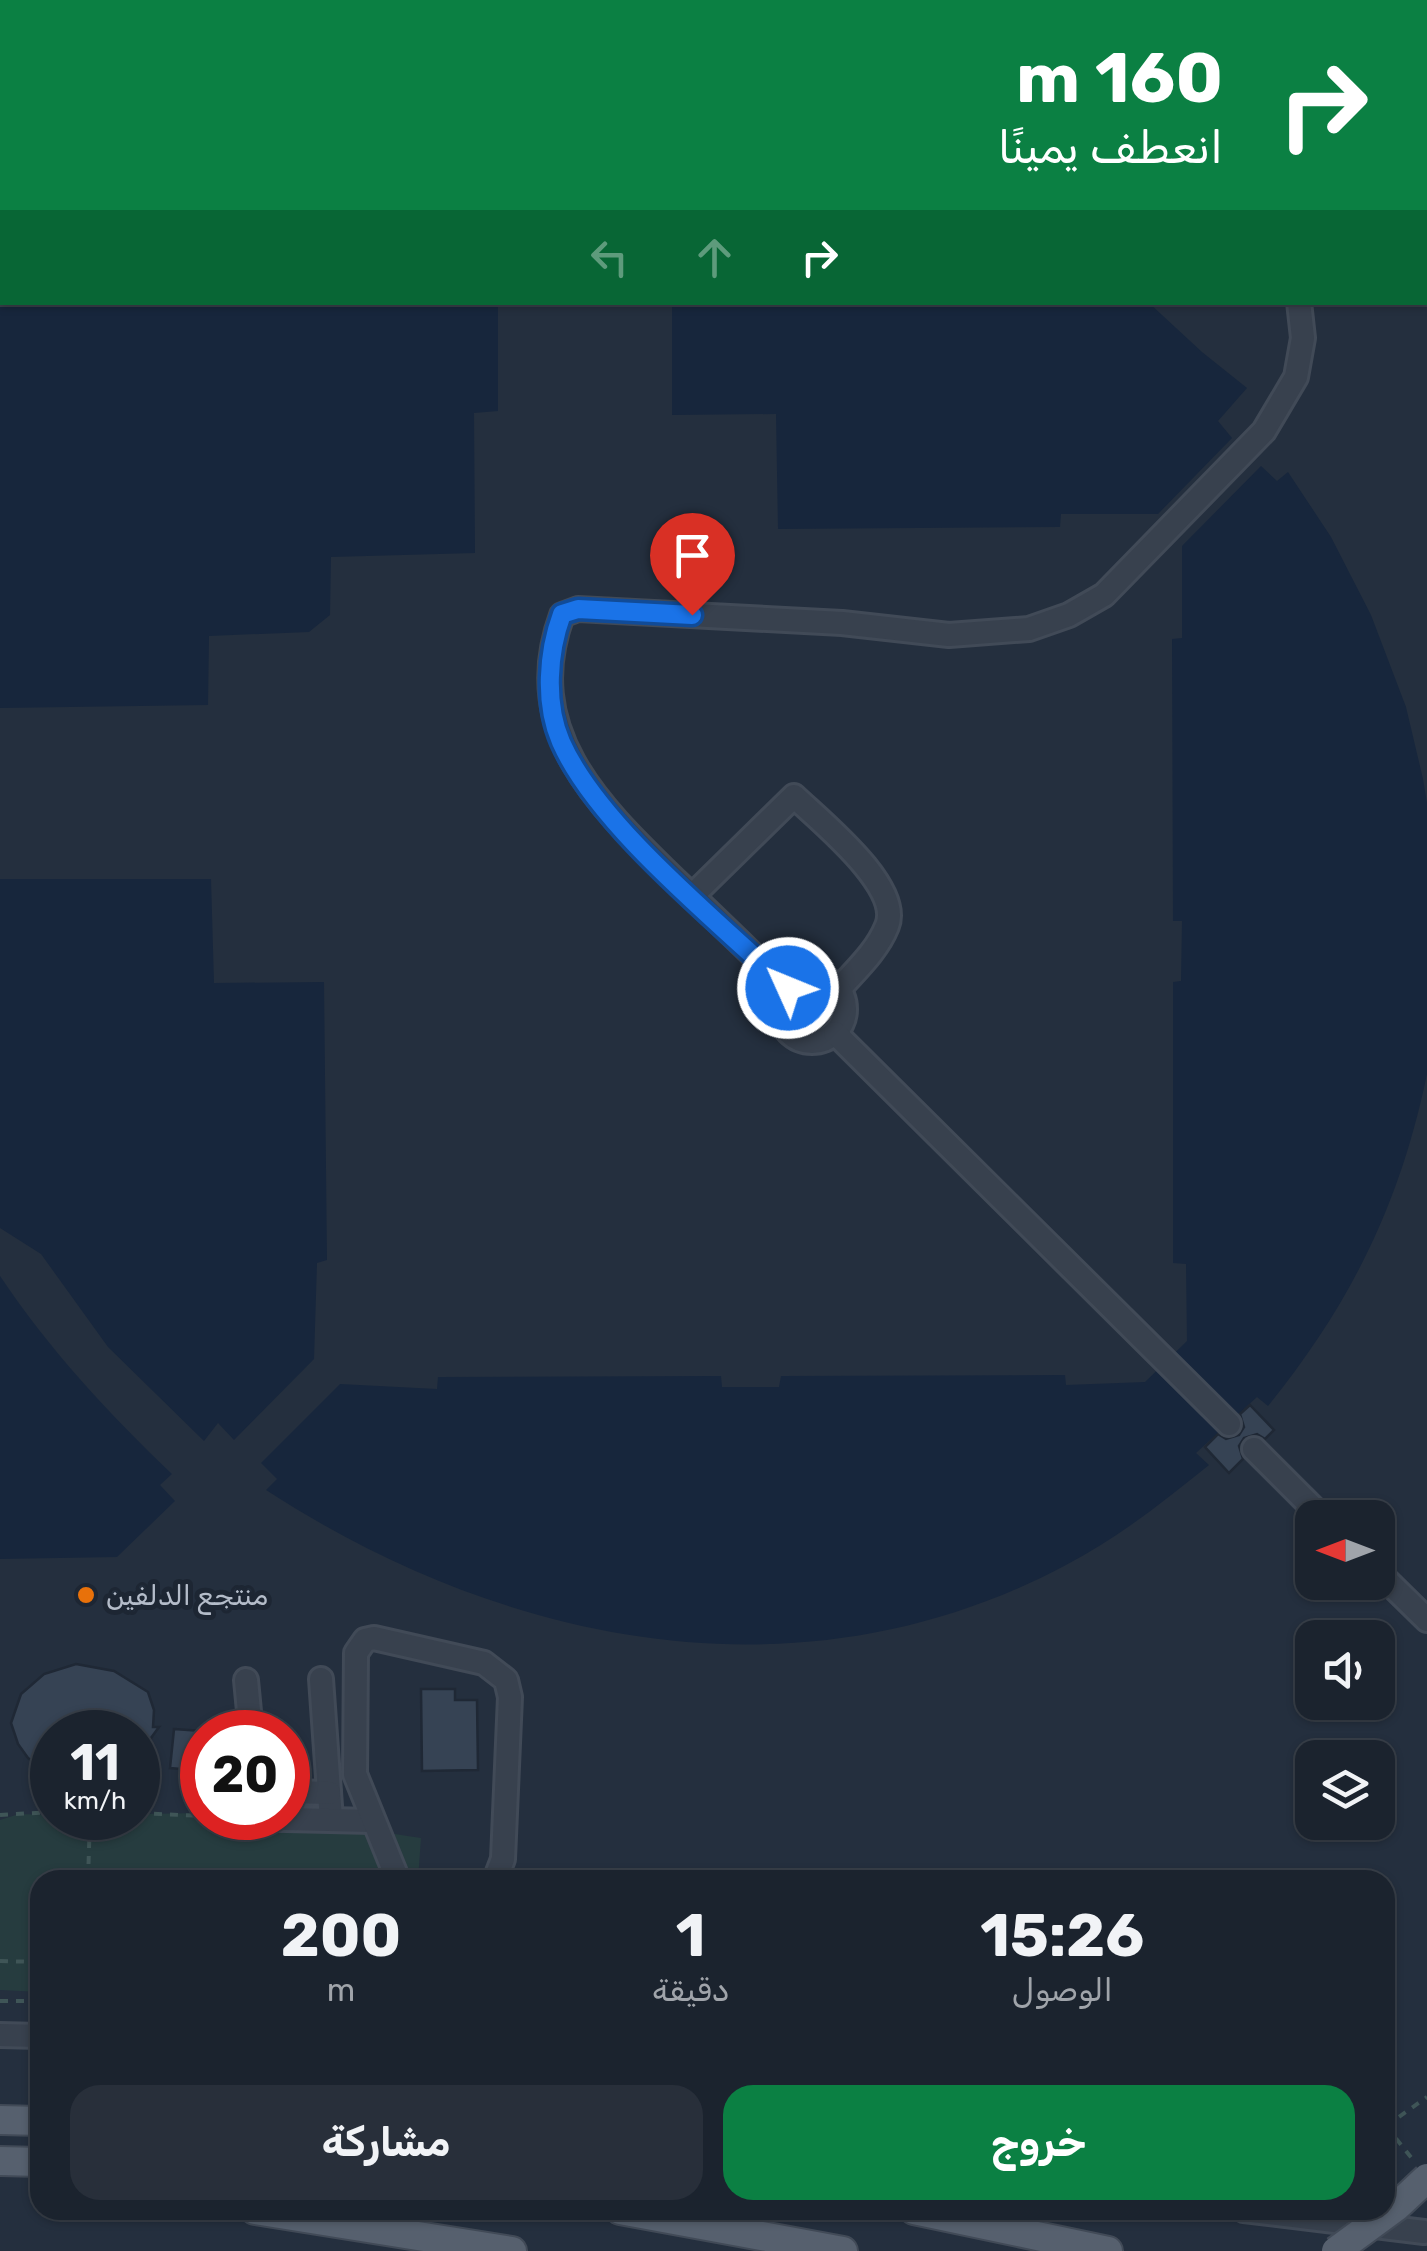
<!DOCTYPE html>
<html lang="ar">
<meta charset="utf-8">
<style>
body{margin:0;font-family:Rubik,Vazirmatn,sans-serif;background:#282f3a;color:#f1f3f6;direction:rtl;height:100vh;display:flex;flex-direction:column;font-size:38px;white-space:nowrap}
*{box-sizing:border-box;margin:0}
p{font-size:32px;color:#a0a4aa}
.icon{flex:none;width:55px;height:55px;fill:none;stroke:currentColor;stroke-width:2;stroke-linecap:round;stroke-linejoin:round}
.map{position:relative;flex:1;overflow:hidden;direction:ltr}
.sheet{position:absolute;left:30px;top:1870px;width:1365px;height:350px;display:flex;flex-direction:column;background:#1b232e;border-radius:30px;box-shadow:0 2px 8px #0004,0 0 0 2px #39404a;direction:rtl}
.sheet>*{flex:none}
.guide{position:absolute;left:0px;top:0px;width:1428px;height:305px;box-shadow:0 2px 8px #0004,0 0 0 2px #39404a;direction:rtl;background:#0b8043;color:#fff;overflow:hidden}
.needle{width:65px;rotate:270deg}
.buttons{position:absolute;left:1295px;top:1500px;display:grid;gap:20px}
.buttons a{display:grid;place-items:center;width:100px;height:100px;border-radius:20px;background:#1b232e;box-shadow:0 2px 8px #0004,0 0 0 2px #39404a;font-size:50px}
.speed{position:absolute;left:30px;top:1710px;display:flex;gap:20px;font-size:50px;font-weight:700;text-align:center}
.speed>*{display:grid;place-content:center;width:130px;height:130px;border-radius:50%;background:#1b232e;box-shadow:0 2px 8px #0004,0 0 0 2px #39404a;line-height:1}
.speed small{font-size:25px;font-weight:400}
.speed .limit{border:15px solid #d22;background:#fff;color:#111}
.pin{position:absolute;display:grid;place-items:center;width:85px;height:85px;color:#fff;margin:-102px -42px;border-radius:50% 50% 50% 0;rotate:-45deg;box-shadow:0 0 10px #0007}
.pin .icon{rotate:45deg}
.me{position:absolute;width:110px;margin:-55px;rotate:314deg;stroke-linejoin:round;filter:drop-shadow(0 0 8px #0008)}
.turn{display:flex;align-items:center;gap:35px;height:210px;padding:0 40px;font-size:45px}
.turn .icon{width:130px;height:130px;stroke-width:2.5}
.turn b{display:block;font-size:70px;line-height:85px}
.lanes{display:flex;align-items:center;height:95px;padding:0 40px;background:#0003;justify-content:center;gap:50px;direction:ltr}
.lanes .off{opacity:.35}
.eta{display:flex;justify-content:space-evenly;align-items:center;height:170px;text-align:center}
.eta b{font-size:60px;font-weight:700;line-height:70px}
.button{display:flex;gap:20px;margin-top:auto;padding:20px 40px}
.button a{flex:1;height:115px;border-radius:30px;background:#0b8043;color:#fff;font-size:40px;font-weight:700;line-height:115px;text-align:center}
.button a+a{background:#282f3a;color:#f1f3f6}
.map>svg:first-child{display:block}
.green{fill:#263c3f}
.water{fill:#17263c}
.building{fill:#364354;stroke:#1f2835;stroke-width:2.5}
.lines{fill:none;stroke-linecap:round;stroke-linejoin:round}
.minor-casing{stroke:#414a57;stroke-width:28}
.major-casing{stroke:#414a57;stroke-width:32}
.path{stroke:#3f5557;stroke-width:4;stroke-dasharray:8 8;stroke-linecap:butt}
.minor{stroke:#38414e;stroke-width:22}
.major{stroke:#56606e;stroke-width:28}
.major-bridge-casing{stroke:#414a57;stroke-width:32;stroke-linecap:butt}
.major-bridge{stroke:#56606e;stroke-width:28}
.route-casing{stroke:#114b97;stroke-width:25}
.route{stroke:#1a73e8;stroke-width:18}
.food-dot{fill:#e8710a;stroke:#1d2633;stroke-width:4}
.labels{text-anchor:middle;stroke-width:10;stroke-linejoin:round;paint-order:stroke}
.poi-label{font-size:28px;fill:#b4bcc9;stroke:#1d2633;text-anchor:start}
</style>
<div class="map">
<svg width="1427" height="2251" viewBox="0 0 1427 2251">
<rect width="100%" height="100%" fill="#242f3e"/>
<!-- green -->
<path class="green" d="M202 1813V1818H288L421 1838 418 1880H40V1992L0 1990V1820L19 1814 138 1818V1814Z"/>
<!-- water -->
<g class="water">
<path d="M0 0H1033L1036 2H2V302L498 303V411L474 413 475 553 331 557 330 615 309 632 209 636 208 705 0 708Z"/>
<path d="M672 303H1149L1202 352 1247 388 1218 421 1232 438 1158 514H1061L1060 527 778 529 776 414 672 415Z"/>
<path d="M1261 466 1277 481 1288 472 1331 537 1371 615 1406 707 1423 779 1427 803V1074C1400 1204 1351 1303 1268 1406L1257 1397 1196 1453 1209 1465C1163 1502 1118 1538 1066 1565 802 1706 506 1646 266 1490L277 1479 261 1463 340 1384 437 1389 438 1377 721 1376 722 1387H779L781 1376 1065 1375 1066 1385 1145 1382 1187 1341 1186 1264 1173 1263V982L1181 981 1182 921H1173L1172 639 1182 638V546Z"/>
<path d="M0 879H211L214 983 324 982 327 1260 317 1263 314 1359 234 1440 218 1423 204 1441 108 1347 41 1254 0 1228Z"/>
<path d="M0 1276C49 1349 108 1413 172 1474L160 1485 175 1501 117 1557 0 1559Z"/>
</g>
<!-- building -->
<g class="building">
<path d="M1250 1405 1274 1430 1265 1439 1257 1434 1244 1438 1239 1446 1243 1459 1229 1473 1205 1447 1218 1434 1226 1439 1239 1435 1244 1427 1240 1414Z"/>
<path d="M76 1664 114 1671 148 1692 154 1710 153 1727H159L151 1738 148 1767 138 1766V1732H52V1773L28 1758 18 1744 11 1723 21 1694 44 1674Z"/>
<path d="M421 1689H455V1700H477L478 1770 422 1771Z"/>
<path d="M174 1729 202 1731V1771L170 1768Z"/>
</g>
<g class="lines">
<defs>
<g id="minor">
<path d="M1297 2V0"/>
<path d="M692 896 794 796C820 821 903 887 887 926 877 951 856 970 839 989"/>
<circle cx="812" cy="1009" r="33"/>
<path d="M787 988C751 953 714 917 677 882 600 807 519 732 562 615L578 609 842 623 949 635 1029 629 1069 615 1104 595 1264 431 1296 377 1303 338 1299 302"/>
<path d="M835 1033 1229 1424"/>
<path d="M1254 1449 1323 1518"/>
<path d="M1378 1572 1427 1620"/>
<path d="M321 1679 331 1820"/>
<path d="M246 1680 251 1732"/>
<path d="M288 1792 329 1793"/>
<path d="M243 1818 372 1821"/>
<path d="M398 1880 355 1774 356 1653 365 1640 374 1638 484 1663 506 1680 510 1697 503 1859 495 1880"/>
<path d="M0 2035 40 2036"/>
<path d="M1244 2210 1424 2232"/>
</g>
<g id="major">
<path d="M0 2120 40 2121"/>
<path d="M0 2161 40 2162"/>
<path d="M255 2210 512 2251"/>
<path d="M620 2210 843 2251"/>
<path d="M914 2210 1108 2251"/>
</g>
</defs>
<!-- minor casing -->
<use href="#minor" class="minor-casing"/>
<!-- major casing -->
<use href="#major" class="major-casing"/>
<!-- path -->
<g class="path">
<path d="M138 1813 202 1816"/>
<path d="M0 1815 52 1812"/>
<path d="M88 1880 90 1818"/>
<path d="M0 1961 40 1962"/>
<path d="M0 2001H40"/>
<path d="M1386 2126 1414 2161"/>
<path d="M1386 2126 1427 2097"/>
</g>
<!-- minor -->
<use href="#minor" class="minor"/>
<!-- major -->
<use href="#major" class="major"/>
<defs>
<path id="major-bridge" d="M1336 2251 1396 2207 1427 2178"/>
</defs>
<!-- major-bridge casing -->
<use href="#major-bridge" class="major-bridge-casing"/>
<!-- major-bridge -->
<use href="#major-bridge" class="major-bridge"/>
</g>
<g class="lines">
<defs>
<path id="route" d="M692 615 578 609 562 614C548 652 544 703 561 742 598 826 719 922 788 988"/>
</defs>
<!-- route casing -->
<use href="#route" class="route-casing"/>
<!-- route -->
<use href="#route" class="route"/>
</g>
<!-- markers -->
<circle class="food-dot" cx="86" cy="1595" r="10"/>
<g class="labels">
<!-- poi labels -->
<g class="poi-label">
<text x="106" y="1605">منتجع الدلفين</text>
</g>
</g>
</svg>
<div class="buttons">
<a><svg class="needle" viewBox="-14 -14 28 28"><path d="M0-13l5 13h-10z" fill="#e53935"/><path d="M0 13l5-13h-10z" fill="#a0a4aa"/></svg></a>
<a><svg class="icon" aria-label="sound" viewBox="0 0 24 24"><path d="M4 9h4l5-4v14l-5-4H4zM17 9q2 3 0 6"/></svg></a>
<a><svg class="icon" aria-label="layers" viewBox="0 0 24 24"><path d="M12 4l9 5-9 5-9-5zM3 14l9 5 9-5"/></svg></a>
</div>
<div class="speed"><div>11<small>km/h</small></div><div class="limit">20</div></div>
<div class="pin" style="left:692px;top:615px;background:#d93025"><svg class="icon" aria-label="arrive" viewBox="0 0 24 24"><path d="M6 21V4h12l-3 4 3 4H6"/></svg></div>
<svg class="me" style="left:788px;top:988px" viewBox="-20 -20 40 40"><circle r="17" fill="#1a73e8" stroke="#fff" stroke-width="3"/><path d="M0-11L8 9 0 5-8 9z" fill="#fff"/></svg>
<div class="guide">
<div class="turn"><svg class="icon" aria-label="right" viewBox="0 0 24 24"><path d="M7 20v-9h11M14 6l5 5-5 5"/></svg><div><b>160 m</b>انعطف يمينًا</div></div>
<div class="lanes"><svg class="icon off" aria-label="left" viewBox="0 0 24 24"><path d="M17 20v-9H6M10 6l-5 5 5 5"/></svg><svg class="icon off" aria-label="ahead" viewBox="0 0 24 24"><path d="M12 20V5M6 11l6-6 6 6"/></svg><svg class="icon" aria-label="right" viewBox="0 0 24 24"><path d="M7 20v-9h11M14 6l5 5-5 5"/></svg></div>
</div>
<section class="sheet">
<div class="eta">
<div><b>15:26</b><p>الوصول</p></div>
<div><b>1</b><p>دقيقة</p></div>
<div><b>200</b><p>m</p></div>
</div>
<div class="button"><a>خروج</a><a>مشاركة</a></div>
</section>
</div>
